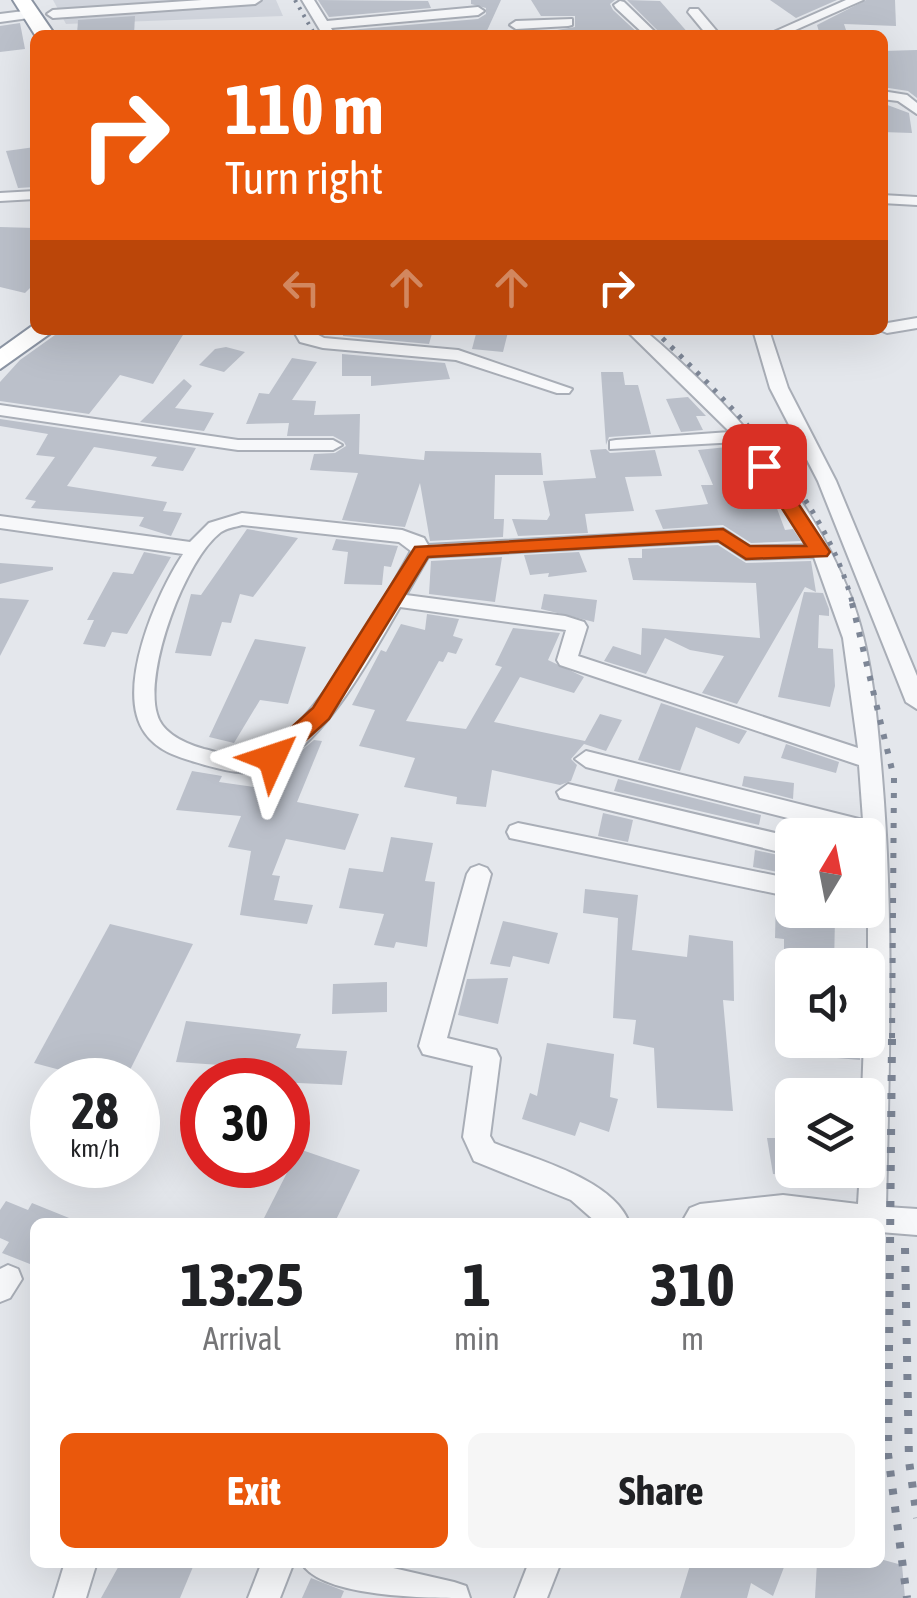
<!DOCTYPE html>
<style>
body{margin:0;font-family:"Asap Condensed",sans-serif;background:#f6f6f6;color:#202124;height:100vh;display:flex;flex-direction:column;font-size:38px;white-space:nowrap}
*{box-sizing:border-box;margin:0}
p{font-size:32px;color:#757577}
.icon{flex:none;width:55px;height:55px;fill:none;stroke:currentColor;stroke-width:2;stroke-linecap:round;stroke-linejoin:round}
.map{position:relative;flex:1;overflow:hidden}
.panel{position:absolute;left:30px;top:1218px;width:855px;height:350px;display:flex;flex-direction:column;background:#fff;border-radius:15px;box-shadow:0 10px 40px #0002}
.panel>*{flex:none}
.banner{position:absolute;left:30px;top:30px;width:858px;height:305px;border-radius:15px;box-shadow:0 10px 40px #0002;background:#ea580c;color:#fff;overflow:hidden}
.needle{width:65px;rotate:10deg}
.controls{position:absolute;left:775px;top:818px;display:grid;gap:20px}
.controls a{display:grid;place-items:center;width:110px;height:110px;border-radius:15px;background:#fff;box-shadow:0 10px 40px #0002;font-size:50px}
.speed{position:absolute;left:30px;top:1058px;display:flex;gap:20px;font-size:50px;font-weight:700;text-align:center}
.speed>*{display:grid;place-content:center;width:130px;height:130px;border-radius:50%;background:#fff;box-shadow:0 10px 40px #0002;line-height:1}
.speed small{font-size:25px;font-weight:400}
.speed .limit{border:15px solid #d22;background:#fff;color:#111}
.pin{position:absolute;display:grid;place-items:center;width:85px;height:85px;color:#fff;margin:-42px;border-radius:20px;box-shadow:0 5px 15px #0006}
.me{position:absolute;width:110px;margin:-55px;rotate:48deg;stroke-linejoin:round;filter:drop-shadow(0 0 8px #0008)}
.turn{display:flex;align-items:center;gap:35px;height:210px;padding:0 30px;font-size:45px}
.turn .icon{width:130px;height:130px;stroke-width:2.5}
.turn b{display:block;font-size:70px;line-height:85px}
.lanes{display:flex;align-items:center;height:95px;padding:0 30px;background:#0003;justify-content:center;gap:50px;direction:ltr}
.lanes .off{opacity:.35}
.eta{display:flex;justify-content:space-evenly;align-items:center;height:170px;text-align:center}
.eta b{font-size:60px;font-weight:700;line-height:70px}
.button{display:flex;gap:20px;margin-top:auto;padding:20px 30px}
.button a{flex:1;height:115px;border-radius:15px;background:#ea580c;color:#fff;font-size:40px;font-weight:700;line-height:115px;text-align:center}
.button a+a{background:#f6f6f6;color:#202124}
.map>svg:first-child{display:block}
.built{fill:#d2d6de}
.building{fill:#bbc0ca}
.lines{fill:none;stroke-linecap:round;stroke-linejoin:round}
.minor-casing{stroke:#a9aeb7;stroke-width:4}
.highway-casing{stroke:#8b94a3;stroke-width:4}
.minor{fill:#f7f8fa;fill-rule:evenodd}
.highway{fill:#fff;fill-rule:evenodd}
.rail-far3{stroke:#7d8696;stroke-width:4;stroke-dasharray:2.5 6;stroke-linecap:butt}
.rail-far2{stroke:#7d8696;stroke-width:5;stroke-dasharray:4 8;stroke-linecap:butt}
.rail-far1{stroke:#7d8696;stroke-width:6;stroke-dasharray:5 10;stroke-linecap:butt}
.rail{stroke:#7d8696;stroke-width:8;stroke-dasharray:6 12;stroke-linecap:butt}
.route{fill:#ea580c;stroke:#983908;stroke-width:2.5}
</style>
<div class="map">
<svg width="917" height="1598" viewBox="0 0 917 1598">
<rect width="100%" height="100%" fill="#e4e7ec"/>
<!-- built -->
<path class="built" d="M53 0H276L283 16 66 24Z"/>
<!-- building -->
<g class="building">
<path d="M318 0 428 1 431 8 329 17Z"/>
<path d="M471 0H501L485 35H340L337 31 478 19 486 14V8L471 4Z"/>
<path d="M531 0H615L610 4 613 10 640 35H553L551 31 575 27V16H541Z"/>
<path d="M627 0 660 1 690 35H662Z"/>
<path d="M770 0H837L796 18Z"/>
<path d="M866 0H895L896 26 844 24 846 30H837L838 35H820L817 25Z"/>
<path d="M135 16 134 35H77L78 20Z"/>
<path d="M20 23 25 49 0 52V26Z"/>
<path d="M917 50V98L908 91 882 87V51Z"/>
<path d="M882 103 909 113 912 133 882 132Z"/>
<path d="M35 147V187L18 188 6 151Z"/>
<path d="M0 227 35 228V283L25 293 0 287Z"/>
<path d="M62 330H186L153 384 120 375 89 414 0 401V382L20 360Z"/>
<path d="M343 330H433L429 344 343 336Z"/>
<path d="M477 330 508 332 503 352 472 349Z"/>
<path d="M226 347 245 352 224 372 199 365 215 349Z"/>
<path d="M342 354 445 363 450 379 371 386V376H342Z"/>
<path d="M292 358 317 362 292 400 316 401 314 415 360 414 359 454 424 460 425 451 541 453 543 475H495L494 519H504L503 537 430 541 420 483 405 527 342 520 358 473 310 470 314 454 335 453 346 446 344 442 333 436H287L289 423 246 424 259 393 269 394Z"/>
<path d="M601 372H623L625 385H638L651 434 609 437 606 445Z"/>
<path d="M184 379 192 386 175 408 214 413 204 431 140 422Z"/>
<path d="M688 397 706 416H696L703 430 681 432 666 399Z"/>
<path d="M0 419 196 448 183 471 151 466 157 457 94 447 67 486 167 502 163 511 182 513 171 536 139 526 144 517 31 508 36 501 25 499 55 457 36 455 48 434 0 426Z"/>
<path d="M727 447 747 492 770 490 785 530 793 529 801 541 751 543 723 525 663 529 655 510 708 504 701 485H713L698 450Z"/>
<path d="M606 449 610 453 655 450 662 476 625 477 634 511 585 514 588 533 518 536 512 519 547 520 550 515 543 481 596 478 590 450Z"/>
<path d="M247 529 298 538 253 597 240 594 231 623 222 622 211 656 175 653 191 594 201 595Z"/>
<path d="M336 539 398 546 391 567 384 566 382 585 344 584 348 552 332 550Z"/>
<path d="M718 545 746 563 811 561 816 592 805 587 737 704 702 693 724 656 690 650 665 638 646 674 604 661 613 646 641 655 642 628 760 638 756 583 633 580 628 558H642V549Z"/>
<path d="M144 552 171 557 127 634 112 632 105 647 83 644 94 620H87L113 572 133 574Z"/>
<path d="M579 552 587 572 548 577 549 573 530 575 524 555Z"/>
<path d="M502 557 495 602 429 594 431 561Z"/>
<path d="M0 563 53 567V570L0 584Z"/>
<path d="M804 592 823 593 829 609V616L819 615 818 648 833 649 835 686 830 707 778 697Z"/>
<path d="M544 594 597 600 594 622 541 609Z"/>
<path d="M0 598 29 600 0 656Z"/>
<path d="M427 614 459 619 453 636 463 639 456 654 448 652 443 662 439 661 406 721 466 729 502 667 495 665 513 628 560 633 548 660 584 677 574 693 520 677 494 722 585 741 600 714 622 720 606 751 584 744 571 759 577 765 571 781 560 785 492 770 486 807 456 804 457 797 404 787 415 758 359 746 375 710 352 705 381 650 386 652 401 624 425 630Z"/>
<path d="M255 639 306 647 288 704 260 700 234 743 209 737Z"/>
<path d="M661 703 747 731 739 744 696 727 680 771 638 760Z"/>
<path d="M314 740 322 741 297 802 359 814 345 850 286 839 272 875 280 876 274 900 313 905 307 924 240 915 251 851 228 847 241 816 176 810 192 771 222 776 219 782 261 788 264 779 279 780 287 763Z"/>
<path d="M786 744 839 762 836 773 781 758Z"/>
<path d="M744 776 794 783 793 799 742 786Z"/>
<path d="M618 779 761 815 759 825 614 791Z"/>
<path d="M603 813 633 820 628 842 598 836Z"/>
<path d="M391 837 433 843 425 881 435 882 427 947 396 942 394 948 374 945 384 914 339 908 349 868 383 872Z"/>
<path d="M755 850 792 858V875L753 867Z"/>
<path d="M585 889 638 895 632 950 687 957 689 935 733 941 734 1001 723 1000 733 1111 657 1108 654 1048 633 1044 636 1020 613 1018 618 918 583 913Z"/>
<path d="M776 897 792 900V913L835 918 834 965H784V939L775 938Z"/>
<path d="M503 921 558 933 549 964 513 956 510 967 490 964Z"/>
<path d="M110 924 193 944 125 1080H98L34 1063Z"/>
<path d="M508 978 498 1024 458 1015 467 979Z"/>
<path d="M387 982V1012L332 1014 333 984Z"/>
<path d="M186 1021 301 1034 296 1048 347 1051 342 1085 230 1080 235 1066 176 1062Z"/>
<path d="M780 1040H859L860 1060 779 1053Z"/>
<path d="M547 1043 614 1054 610 1097 618 1099 609 1132 580 1122 575 1136 522 1119 530 1093 537 1096Z"/>
<path d="M767 1138H792V1175L773 1174Z"/>
<path d="M299 1149 360 1170 335 1222H262Z"/>
<path d="M6 1201 28 1210 32 1203 79 1222H35V1266L2 1253 9 1242 0 1238V1210Z"/>
<path d="M880 1559 902 1565 905 1598H815L817 1562Z"/>
<path d="M121 1562H195L180 1598H101Z"/>
<path d="M691 1562H786L773 1596 751 1583 747 1598H680Z"/>
<path d="M311 1578 344 1591 341 1598H302Z"/>
</g>
<g class="lines">
<defs>
<g id="minor">
<path d="M202 0H261L255 4 53 18 47 14 53 10Z"/>
<path d="M302 0H314L327 21 478 7 484 11 478 15 331 28 335 35H323Z"/>
<path d="M846 0H863L784 35H767Z"/>
<path d="M620 1 624 2 658 35H645L616 8 614 5Z"/>
<path d="M690 9H698L720 35H707L688 12Z"/>
<path d="M32 10 36 11V17L0 22V14Z"/>
<path d="M572 19V25L568 26 516 29 510 25 516 21Z"/>
<path d="M882 91 907 95 917 103V114L898 101 882 99Z"/>
<path d="M35 191V199L0 201V193Z"/>
<path d="M882 195 917 197V205L882 203Z"/>
<path d="M917 318V328L887 333 880 330 882 324Z"/>
<path d="M293 330H309L324 338 458 350 572 389 569 393H557L456 360 323 348 300 342Z"/>
<path d="M626 330H644C731 403 809 490 851 597 872 653 877 716 882 776 894 918 889 1063 886 1207L917 1209V1235L880 1232V1222H682L690 1208 700 1204 783 1195 858 1204 860 1170H868V1095H862L864 1040H868V835H855L586 767 575 759 586 751 863 820 859 765 560 665 557 660 566 630 400 607C371 656 329 736 278 764 253 778 231 772 205 765 182 758 159 753 145 733 114 690 157 593 183 554L0 528V516L190 542 209 523 242 513 402 530 424 538 428 545 723 529 750 547 807 545 773 487 738 442 610 449V441L616 440 730 432ZM242 525 399 542 411 551C384 600 305 747 249 757 234 760 218 752 204 749 187 744 162 734 157 714 144 671 185 559 221 532 227 528 235 527 242 525ZM719 541 746 559 814 557 843 638 858 748 578 656 587 627 584 622 565 616 406 595 428 557Z"/>
<path d="M753 330H769L788 388 836 481 917 676V709L906 702 818 481 770 388Z"/>
<path d="M0 405 238 440H333L342 445 333 450H238L0 415Z"/>
<path d="M568 784 792 837V855L560 798 557 792Z"/>
<path d="M518 823 792 879V897L510 838 507 832 510 826Z"/>
<path d="M479 865 487 868 491 874 447 1038 496 1050 500 1058 490 1136 494 1143C534 1159 612 1179 629 1222H596L571 1200 474 1161 463 1137 473 1066 423 1054 419 1046 467 874 471 868Z"/>
<path d="M8 1265 18 1269 22 1279 10 1298 0 1302V1269Z"/>
<path d="M65 1562H97L86 1598H54Z"/>
<path d="M262 1562H294L280 1598H248Z"/>
<path d="M301 1562H367L454 1582 466 1586 470 1598C429 1598 320 1598 301 1562Z"/>
<path d="M529 1562H561L547 1598H515Z"/>
</g>
<g id="highway">
<path d="M13 0H31L55 35H35Z"/>
<path d="M35 324V330H55L0 369V349Z"/>
</g>
</defs>
<!-- minor casing -->
<use href="#minor" class="minor-casing"/>
<!-- highway casing -->
<use href="#highway" class="highway-casing"/>
<!-- minor -->
<use href="#minor" class="minor"/>
<!-- highway -->
<use href="#highway" class="highway"/>
<!-- rail-far3 -->
<path class="rail-far3" d="M295 0 315 35"/>
<!-- rail-far2 -->
<path class="rail-far2" d="M654 330C731 405 827 497 853 606"/>
<!-- rail-far1 -->
<path class="rail-far1" d="M852 603 894 778 892 1041"/>
<!-- rail -->
<g class="rail">
<path d="M892 1039 888 1454 907 1598"/>
<path d="M905 1248 909 1461 917 1518"/>
</g>
</g>
<!-- route -->
<path class="route" d="M758 462H771L830 552 827 556 746 559 718 541 428 557 329 719 280 764H264V752L313 708 415 547 723 529 750 546H806L755 466Z"/>
</svg>
<div class="controls">
<a><svg class="needle" viewBox="-14 -14 28 28"><path d="M0-13l5 13h-10z" fill="#e53935"/><path d="M0 13l5-13h-10z" fill="#757577"/></svg></a>
<a><svg class="icon" aria-label="sound" viewBox="0 0 24 24"><path d="M4 9h4l5-4v14l-5-4H4zM17 9q2 3 0 6"/></svg></a>
<a><svg class="icon" aria-label="layers" viewBox="0 0 24 24"><path d="M12 4l9 5-9 5-9-5zM3 14l9 5 9-5"/></svg></a>
</div>
<div class="speed"><div>28<small>km/h</small></div><div class="limit">30</div></div>
<div class="pin" style="left:764px;top:466px;background:#d93025"><svg class="icon" aria-label="arrive" viewBox="0 0 24 24"><path d="M6 21V4h12l-3 4 3 4H6"/></svg></div>
<svg class="me" style="left:272px;top:758px" viewBox="-20 -20 40 40"><path d="M0-17L14 15 0 8-14 15z" fill="#ea580c" stroke="#fff" stroke-width="4"/></svg>
<div class="banner">
<div class="turn"><svg class="icon" aria-label="right" viewBox="0 0 24 24"><path d="M7 20v-9h11M14 6l5 5-5 5"/></svg><div><b>110 m</b>Turn right</div></div>
<div class="lanes"><svg class="icon off" aria-label="left" viewBox="0 0 24 24"><path d="M17 20v-9H6M10 6l-5 5 5 5"/></svg><svg class="icon off" aria-label="ahead" viewBox="0 0 24 24"><path d="M12 20V5M6 11l6-6 6 6"/></svg><svg class="icon off" aria-label="ahead" viewBox="0 0 24 24"><path d="M12 20V5M6 11l6-6 6 6"/></svg><svg class="icon" aria-label="right" viewBox="0 0 24 24"><path d="M7 20v-9h11M14 6l5 5-5 5"/></svg></div>
</div>
<section class="panel">
<div class="eta">
<div><b>13:25</b><p>Arrival</p></div>
<div><b>1</b><p>min</p></div>
<div><b>310</b><p>m</p></div>
</div>
<div class="button"><a>Exit</a><a>Share</a></div>
</section>
</div>
